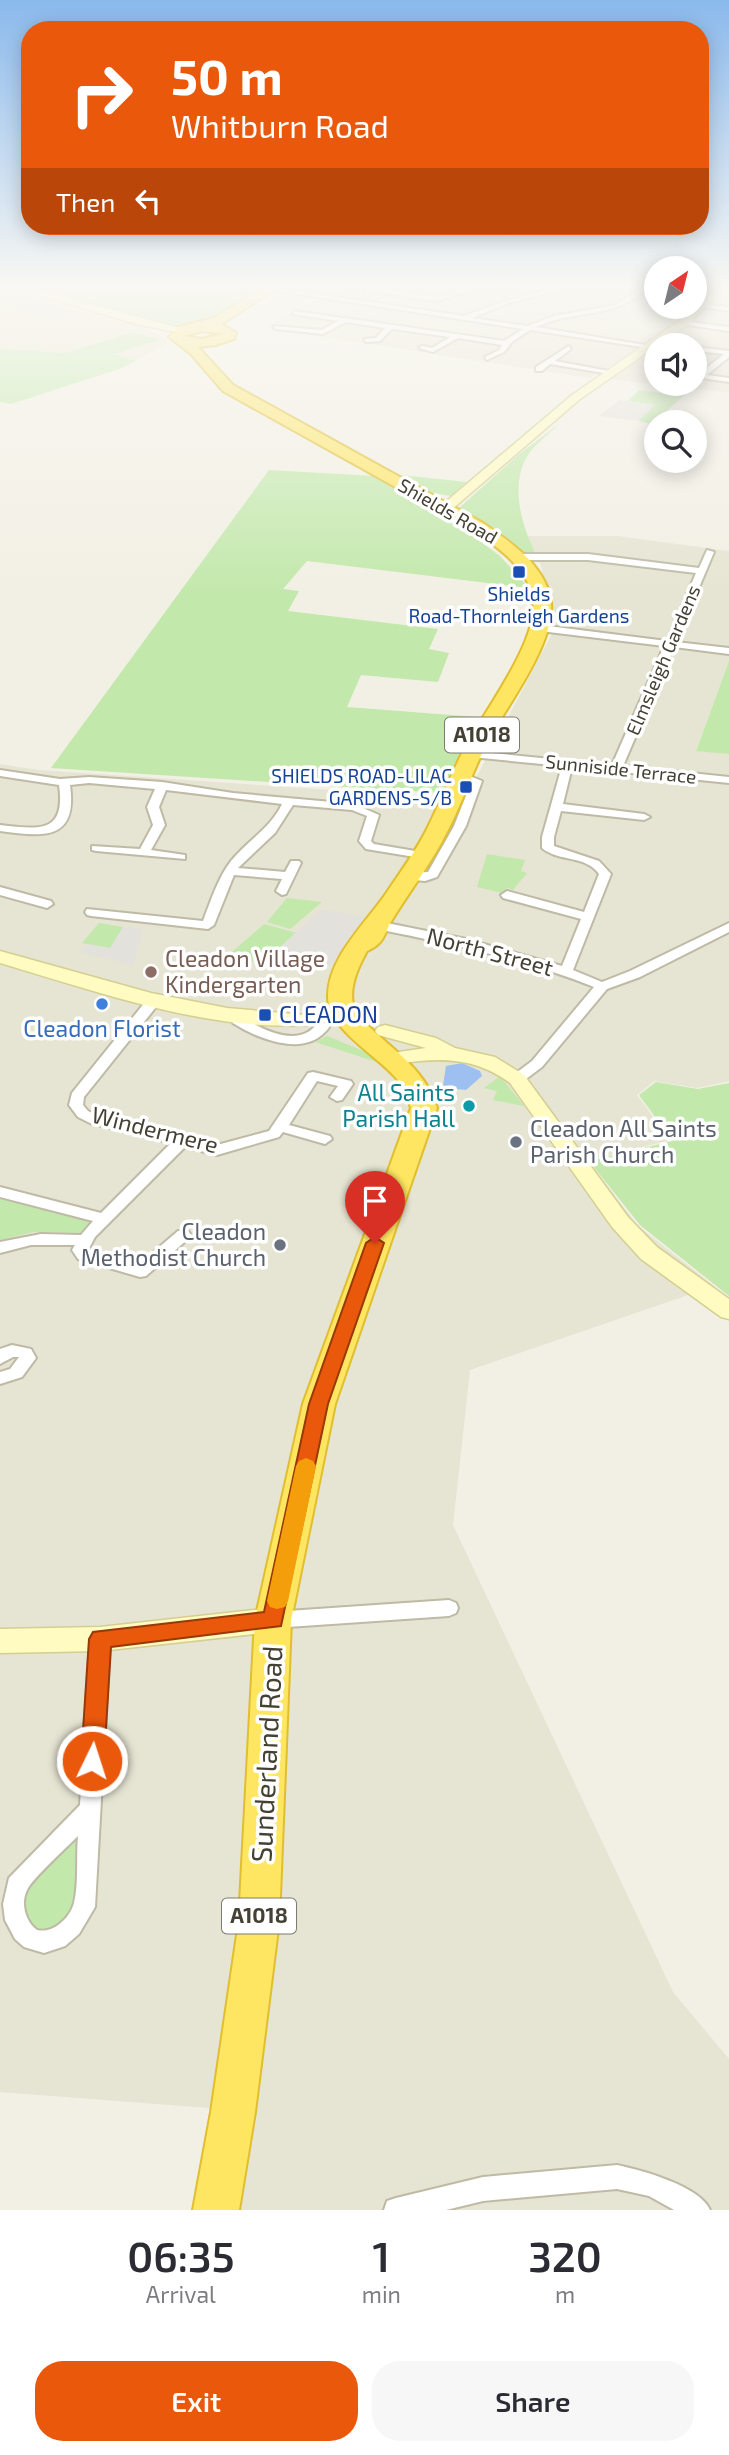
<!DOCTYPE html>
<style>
body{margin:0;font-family:"Exo 2",sans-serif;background:#f7f7f7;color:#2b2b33;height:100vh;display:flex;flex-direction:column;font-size:26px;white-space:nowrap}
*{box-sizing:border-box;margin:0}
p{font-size:23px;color:#7c7c81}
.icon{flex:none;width:38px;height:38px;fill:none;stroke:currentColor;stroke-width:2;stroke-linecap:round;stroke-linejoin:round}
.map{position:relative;height:2210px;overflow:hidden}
.details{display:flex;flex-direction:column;background:#fff;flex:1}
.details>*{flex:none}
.guide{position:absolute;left:21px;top:21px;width:688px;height:214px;border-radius:28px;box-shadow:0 4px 18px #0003;background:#ea580c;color:#fff;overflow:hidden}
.needle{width:46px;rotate:35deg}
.fabs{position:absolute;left:644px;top:256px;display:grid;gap:14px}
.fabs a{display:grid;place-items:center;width:63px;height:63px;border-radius:50%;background:#fff;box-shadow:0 4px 18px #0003;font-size:35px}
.pin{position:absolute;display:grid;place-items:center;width:60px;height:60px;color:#fff;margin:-72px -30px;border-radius:50% 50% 50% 0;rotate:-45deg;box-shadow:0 0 7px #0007}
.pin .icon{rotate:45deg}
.me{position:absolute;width:77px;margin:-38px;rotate:4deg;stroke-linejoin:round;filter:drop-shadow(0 0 5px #0008)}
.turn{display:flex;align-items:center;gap:24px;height:147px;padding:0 35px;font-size:32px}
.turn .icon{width:91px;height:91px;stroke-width:2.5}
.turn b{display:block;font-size:49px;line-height:60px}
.then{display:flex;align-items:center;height:66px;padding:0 35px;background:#0003;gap:14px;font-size:26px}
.eta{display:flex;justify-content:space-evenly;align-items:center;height:119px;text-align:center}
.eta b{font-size:42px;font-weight:600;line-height:49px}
.cta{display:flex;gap:14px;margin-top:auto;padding:14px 35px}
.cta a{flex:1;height:80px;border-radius:28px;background:#ea580c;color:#fff;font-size:28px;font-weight:600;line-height:80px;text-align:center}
.cta a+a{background:#f7f7f7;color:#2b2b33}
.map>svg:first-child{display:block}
.residential{fill:#e6e4d2}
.education{fill:#ece9cd}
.green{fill:#c2e8ab}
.parking{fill:#e3e1dc}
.water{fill:#9ec0f1}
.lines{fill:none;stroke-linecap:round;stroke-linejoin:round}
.street-casing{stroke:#bebaa6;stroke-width:4}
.secondary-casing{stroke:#d4ce92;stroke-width:3}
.highway-casing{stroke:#e0be30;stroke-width:4}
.street{fill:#fff;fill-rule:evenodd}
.secondary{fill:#fffbc1;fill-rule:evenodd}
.highway{fill:#ffe662;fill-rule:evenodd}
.route{fill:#ea580c;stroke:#983908;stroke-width:2}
.slow{fill:#f59e0b}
.transit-dot{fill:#1a4fb4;stroke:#fff;stroke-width:2.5}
.education-dot{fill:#8d6e63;stroke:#fff;stroke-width:2.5}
.shop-dot{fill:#3f7fe0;stroke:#fff;stroke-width:2.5}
.culture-dot{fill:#0f9aa8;stroke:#fff;stroke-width:2.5}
.worship-dot{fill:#6b7280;stroke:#fff;stroke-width:2.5}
.labels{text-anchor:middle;stroke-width:7;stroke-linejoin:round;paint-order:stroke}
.far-street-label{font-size:19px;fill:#444134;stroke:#fff}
.far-transit-label{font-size:19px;fill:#164399;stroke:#fff}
.shield{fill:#fff;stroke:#7c7a71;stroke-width:2}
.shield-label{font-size:21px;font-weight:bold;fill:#444134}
.street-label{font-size:23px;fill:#444134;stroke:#fff}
.education-label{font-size:23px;fill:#785e54;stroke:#fff;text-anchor:start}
.transit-label{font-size:23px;fill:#164399;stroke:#fff;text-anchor:start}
.shop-label{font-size:23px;fill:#366cbe;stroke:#fff}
.culture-label{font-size:23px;fill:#0d838f;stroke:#fff;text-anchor:end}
.worship-label{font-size:23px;fill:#5b616d;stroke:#fff;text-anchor:start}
.near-street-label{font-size:28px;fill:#444134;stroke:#fff}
</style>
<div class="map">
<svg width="729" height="2210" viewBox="0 0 729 2210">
<rect width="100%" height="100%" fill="#f2f0e4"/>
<!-- residential -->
<g class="residential">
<path d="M298 287H656V306H692L664 333 590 378 265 328 320 297 291 292Z"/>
<path d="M729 294V393L610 379 656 350V383H695V345H665Z"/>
<path d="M525 536H618L729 551V661L696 750 729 754V1081L697 1088 654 1081 637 1095 670 1140 588 1161 638 1226 714 1286 470 1370 453 1525 673 1992 729 2059V2210H238L248 2111 0 2092V764L38 770 465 799 554 630 541 565Z"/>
</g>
<!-- education -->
<path class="education" d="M0 291 31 296 134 323 172 342 122 368 11 404 0 402Z"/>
<!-- green -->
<g class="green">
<path d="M30 287H263L208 321 179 327Z"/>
<path d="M133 332 160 340 114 354 136 361 122 368 11 404 0 402V349L66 353Z"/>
<path d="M639 390 674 395 680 390 689 391 652 424 638 421 654 405 628 401Z"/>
<path d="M559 424C549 434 531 447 525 460 511 490 522 526 536 555H527L459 508 518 455Z"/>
<path d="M269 470 374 476 468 532 500 556 529 588 307 561 283 589 299 591 288 611 438 629 429 649 449 653 438 682 361 675 347 707 477 717 441 793 51 768Z"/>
<path d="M400 475 467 482 451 496 432 493Z"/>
<path d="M729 661V754L696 751Z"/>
<path d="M487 854 525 860 521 871 527 873 513 890 507 888 502 893 477 887Z"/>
<path d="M287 898 322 902 290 929 267 922Z"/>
<path d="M99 923 123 927 110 949 82 943Z"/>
<path d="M264 924 296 933 269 957 259 958 245 965 226 957Z"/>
<path d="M327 1036 373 1055 380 1063 315 1042Z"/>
<path d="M500 1076 524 1106 493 1100 497 1091 484 1088Z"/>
<path d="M656 1082 698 1089 729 1083V1296L640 1225 589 1161 673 1141 639 1095Z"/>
<path d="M0 1198 92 1220 81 1233 33 1232 0 1240Z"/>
<path d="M76 1833 79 1838C77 1873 82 1903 58 1931H26L18 1900 35 1876Z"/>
</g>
<!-- parking -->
<g class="parking">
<path d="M22 296 88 314 59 323 0 306V302Z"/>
<path d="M619 400 628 401 655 405 638 421 599 416Z"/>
<path d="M322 909 365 917 338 967 269 957Z"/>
<path d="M123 927 143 929 133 965 80 952 88 944 110 948Z"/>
</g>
<!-- water -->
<path class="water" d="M462 1063 480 1071 482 1076 466 1090 445 1088 443 1086 446 1066Z"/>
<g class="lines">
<defs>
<g id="street">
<path d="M352 287H368L437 297 465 289V287H471L472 290 437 301 373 292 367 297 364 295 367 291Z"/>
<path d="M558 287H570L509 303 472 318 528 326 554 316 616 305 642 287H649C613 321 577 308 536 327L651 346 648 348 530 330 512 342 504 352 487 360 485 357 499 350 502 345 458 338 433 352 419 348 422 346 432 348 450 337 392 329 380 341 366 342 364 339 376 338 385 328 346 322 323 334 275 329 273 326 322 330 338 321 293 314 295 311 504 341 523 329 266 289 270 287 464 316 505 301Z"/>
<path d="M703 304 729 307V311L701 307Z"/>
<path d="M683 321 729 327V331L681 324Z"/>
<path d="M569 346 571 349 555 361 614 372 610 374 550 364 542 371H536V367Z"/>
<path d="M695 347 729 351V357L707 375 729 378V382L702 378 695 382V377L724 354 695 351Z"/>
<path d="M707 550 714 552 676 642 729 648V654L674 647 623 766 729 777V783L572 767 563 804 644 814 650 817 644 820 561 811 554 837V846L599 861 611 874 573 970 602 982 630 971 729 923V932L640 977 607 989 542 1067 522 1082H512L510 1079 512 1076 532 1061 594 987C524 959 451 944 377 929L371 925 377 921 466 939 562 966 581 919 503 898 501 895 507 891 584 912 599 874C586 855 558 862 542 848V837L562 766 471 757 466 754 471 751 612 765 664 646 540 631 535 628 540 625 667 641 696 573 588 560H518L514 557 518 554H588L699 568Z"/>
<path d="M0 770 60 779 89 777 162 782 233 793 354 804 379 815 371 841 374 844 421 852 427 855 421 858 366 849 359 841 367 816 352 810 293 805 275 833 238 868 285 872 291 861H299L301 863 286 894 282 895 276 891 282 879 234 875 214 925 208 929 91 916 87 915 85 912 87 909 203 921C211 900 218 878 231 861 248 840 270 829 282 804L166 790 159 807 165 825 151 850 185 855V859L96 851 92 850V846L140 849 153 825 147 807 155 789 89 783 70 785C78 841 43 837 0 831V825C38 829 66 835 59 785L0 776Z"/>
<path d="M462 773 482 781 466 826 437 877 425 881 404 879V873L428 872 454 826 471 783 458 778V774Z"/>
<path d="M0 887 51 901 53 904 47 908 0 895Z"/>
<path d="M155 995 162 999 160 1002 84 1097 83 1105 88 1111 100 1117 217 1145 269 1131 308 1073 313 1072 351 1081 353 1084 342 1100 337 1101 330 1097 338 1086 317 1081 289 1125 330 1136 332 1139 325 1144 283 1132 279 1137 217 1155 185 1147 95 1237 88 1250 137 1266 178 1231H188L191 1235 188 1239 146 1276 140 1277 78 1259 72 1250 75 1245H31L0 1253V1242L5 1241 41 1234 81 1235 93 1221 0 1197V1187L101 1213 171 1143 90 1123 78 1117 69 1105 72 1093 150 996Z"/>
<path d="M238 1010 243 1011 245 1018C261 1029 289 1043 308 1032 315 1028 318 1022 322 1015H332L334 1018C331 1023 329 1029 325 1032 302 1057 256 1038 233 1023L231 1014Z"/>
<path d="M12 1345 31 1349 36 1358 22 1377 0 1384V1372L10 1369 19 1357H13L0 1364V1349Z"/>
<path d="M449 1600 456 1603 458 1608 456 1613 449 1616 273 1628 266 1626 264 1620 266 1614 273 1612Z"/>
<path d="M100 1631 107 1633 110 1639 95 1907 79 1934 65 1946 44 1953 24 1947 15 1939 5 1920 3 1904 9 1878 80 1805 90 1639 93 1633ZM78 1836C76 1857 79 1882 74 1903 70 1918 53 1934 37 1930 26 1922 20 1904 27 1890 32 1879 67 1847 78 1836Z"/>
<path d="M617 2165C641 2170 700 2186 710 2210H674L649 2196 617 2189 483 2201 446 2210H384L387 2201 396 2198 483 2177Z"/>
</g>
<g id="secondary">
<path d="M11 287H28L187 330 182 333 140 325Z"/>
<path d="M716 287H727L687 325 580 399 450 511H442V505L572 395 679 321Z"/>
<path d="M0 951 151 993 227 1008 305 1015 363 1007 373 1013C367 1021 353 1020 343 1021 234 1041 105 994 0 963Z"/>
<path d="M385 1025 436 1038 455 1048 495 1057 524 1075 628 1217 657 1247 729 1299V1319L721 1317 641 1259 612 1227 510 1083C481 1062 454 1058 419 1061 407 1062 396 1065 385 1062L382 1058 385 1054 426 1048 378 1035 375 1031 378 1027Z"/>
<path d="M273 1608 283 1612 287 1620 283 1628 273 1632 100 1651 0 1653V1629L100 1627Z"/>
</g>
<path id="highway" d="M264 287H279L221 324 236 333 234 339 216 345 198 347 233 385 483 523C509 541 542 563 550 596 560 638 507 705 488 741 473 770 463 801 448 830 432 863 408 893 389 925 383 940 380 945 367 951 357 969 347 991 355 1012 383 1045 424 1064 437 1108L335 1404 291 1620 279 1921 255 2112 239 2210H193L211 2112 239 1921 255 1620 303 1404 411 1108C408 1099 406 1091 401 1084 382 1057 327 1031 328 996 328 957 367 922 387 892 401 871 416 851 427 829 440 803 450 777 463 751 482 714 540 640 533 599 528 567 496 546 471 529L223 391 191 354 169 337 178 327 214 318ZM202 331 223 334 202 339 183 336Z"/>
</defs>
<!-- street casing -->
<use href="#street" class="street-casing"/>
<!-- secondary casing -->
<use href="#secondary" class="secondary-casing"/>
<!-- highway casing -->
<use href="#highway" class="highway-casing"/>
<!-- street -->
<use href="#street" class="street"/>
<!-- secondary -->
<use href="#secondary" class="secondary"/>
<!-- highway -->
<use href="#highway" class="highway"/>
</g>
<!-- sky -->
<linearGradient id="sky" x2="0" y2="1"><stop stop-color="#8ab9ec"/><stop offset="0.48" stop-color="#f9f8f3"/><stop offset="1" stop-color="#f9f8f3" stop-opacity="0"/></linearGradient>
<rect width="729" height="597" fill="url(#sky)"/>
<!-- route -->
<path class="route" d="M375 1237 384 1243 328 1404 281 1626 111 1647 104 1761 100 1768 92 1771 84 1768 81 1761 89 1639 93 1632 264 1612 309 1404 366 1243Z"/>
<!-- slow -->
<path class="slow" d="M306 1458 313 1461 316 1466 288 1601 285 1607 277 1609 270 1607 267 1601 296 1466 299 1461Z"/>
<!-- markers -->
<g class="transit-dot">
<rect x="512" y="565" width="14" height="14" rx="3.5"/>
<rect x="459" y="780" width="14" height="14" rx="3.5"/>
<rect x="258" y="1008" width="14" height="14" rx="3.5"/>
</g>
<circle class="education-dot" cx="151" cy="972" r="7"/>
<circle class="shop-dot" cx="102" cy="1004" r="7"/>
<circle class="culture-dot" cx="469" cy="1106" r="7"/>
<g class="worship-dot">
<circle cx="516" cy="1142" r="7"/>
<circle cx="280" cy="1245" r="7"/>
</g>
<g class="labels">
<!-- far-street labels -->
<g class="far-street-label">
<text transform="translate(448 511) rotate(30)" y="7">Shields Road</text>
<text transform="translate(663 660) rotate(-67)" y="7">Elmsleigh Gardens</text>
<text transform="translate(621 769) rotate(6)" y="7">Sunniside Terrace</text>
</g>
<!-- far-transit labels -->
<g class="far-transit-label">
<text x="519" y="601">Shields<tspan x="519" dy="22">Road-Thornleigh Gardens</tspan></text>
<text x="452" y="783" text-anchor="end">SHIELDS ROAD-LILAC<tspan x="452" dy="22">GARDENS-S/B</tspan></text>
</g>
<!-- shield labels -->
<g class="shield">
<rect x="445" y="717.5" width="74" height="35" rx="5"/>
<rect x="222" y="1898.5" width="74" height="35" rx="5"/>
</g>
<g class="shield-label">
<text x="482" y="742">A1018</text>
<text x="259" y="1923">A1018</text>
</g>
<!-- street labels -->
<g class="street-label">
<text transform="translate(490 952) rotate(15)" y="8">North Street</text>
<text transform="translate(155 1130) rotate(14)" y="8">Windermere</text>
</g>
<!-- education labels -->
<g class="education-label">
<text x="165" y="967">Cleadon Village<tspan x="165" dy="26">Kindergarten</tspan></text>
</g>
<!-- transit labels -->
<g class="transit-label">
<text x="279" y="1023">CLEADON</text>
</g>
<!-- shop labels -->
<g class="shop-label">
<text x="102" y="1037">Cleadon Florist</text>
</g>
<!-- culture labels -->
<g class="culture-label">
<text x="455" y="1101">All Saints<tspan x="455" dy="26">Parish Hall</tspan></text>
</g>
<!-- worship labels -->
<g class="worship-label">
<text x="530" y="1137">Cleadon All Saints<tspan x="530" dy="26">Parish Church</tspan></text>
<text x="266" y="1240" text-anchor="end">Cleadon<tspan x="266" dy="26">Methodist Church</tspan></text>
</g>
<!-- near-street labels -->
<g class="near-street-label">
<text transform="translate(267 1754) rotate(-87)" y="10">Sunderland Road</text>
</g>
</g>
</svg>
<div class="fabs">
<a><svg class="needle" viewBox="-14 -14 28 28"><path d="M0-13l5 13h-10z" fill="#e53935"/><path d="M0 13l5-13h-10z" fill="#7c7c81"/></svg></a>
<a><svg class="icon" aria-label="sound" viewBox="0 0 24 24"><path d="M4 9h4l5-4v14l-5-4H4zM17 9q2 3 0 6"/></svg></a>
<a><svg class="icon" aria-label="search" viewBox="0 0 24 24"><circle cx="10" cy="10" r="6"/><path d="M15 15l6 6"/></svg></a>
</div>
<div class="pin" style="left:375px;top:1243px;background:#d93025"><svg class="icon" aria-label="arrive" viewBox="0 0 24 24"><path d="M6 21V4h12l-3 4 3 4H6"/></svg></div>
<svg class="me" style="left:92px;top:1761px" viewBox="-20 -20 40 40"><circle r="17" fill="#ea580c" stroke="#fff" stroke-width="3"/><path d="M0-11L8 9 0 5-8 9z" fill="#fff"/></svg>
<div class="guide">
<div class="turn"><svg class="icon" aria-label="right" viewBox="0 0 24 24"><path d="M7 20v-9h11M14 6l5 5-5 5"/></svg><div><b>50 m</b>Whitburn Road</div></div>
<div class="then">Then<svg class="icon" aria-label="left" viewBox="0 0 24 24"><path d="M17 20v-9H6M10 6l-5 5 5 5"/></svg></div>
</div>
</div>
<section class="details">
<div class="eta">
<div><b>06:35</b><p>Arrival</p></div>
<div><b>1</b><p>min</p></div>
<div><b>320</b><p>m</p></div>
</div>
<div class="cta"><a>Exit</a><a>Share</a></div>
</section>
